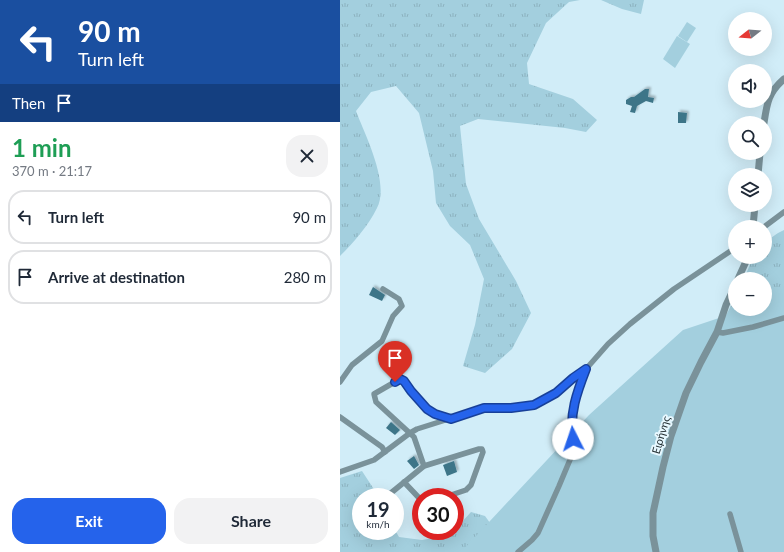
<!DOCTYPE html>
<meta charset="utf-8">
<style>
body{margin:0;font-family:Lato,sans-serif;background:#f2f2f3;color:#1f2937;height:100vh;display:flex;flex-direction:column;font-size:15px;white-space:nowrap}
*{box-sizing:border-box;margin:0}
p{font-size:13px;color:#747a83}
.icon{flex:none;width:22px;height:22px;fill:none;stroke:currentColor;stroke-width:2;stroke-linecap:round;stroke-linejoin:round}
.map{position:relative;flex:1;overflow:hidden}
.panel{display:flex;flex-direction:column;background:#fff;width:340px}
.panel>*{flex:none}
.hud{background:#1a4fa0;color:#fff;overflow:hidden}
.needle{width:26px;rotate:253deg}
.tools{position:absolute;left:388px;top:12px;display:grid;gap:8px}
.tools a{display:grid;place-items:center;width:44px;height:44px;border-radius:50%;background:#fff;box-shadow:0 4px 16px #0002;font-size:20px}
.speed{position:absolute;left:12px;top:488px;display:flex;gap:8px;font-size:20px;font-weight:700;text-align:center}
.speed>*{display:grid;place-content:center;width:52px;height:52px;border-radius:50%;background:#fff;box-shadow:0 4px 16px #0002;line-height:1}
.speed small{font-size:10px;font-weight:400}
.speed .limit{border:6px solid #d22;background:#fff;color:#111}
.pin{position:absolute;display:grid;place-items:center;width:34px;height:34px;color:#fff;margin:-41px -17px;border-radius:50% 50% 50% 0;rotate:-45deg;box-shadow:0 0 4px #0007}
.pin .icon{rotate:45deg}
.me{position:absolute;width:44px;margin:-22px;rotate:356deg;stroke-linejoin:round;filter:drop-shadow(0 0 3px #0008)}
.turn{display:flex;align-items:center;gap:14px;height:84px;padding:0 12px;font-size:18px}
.turn .icon{width:52px;height:52px;stroke-width:2.5}
.turn b{display:block;font-size:28px;line-height:34px}
.then{display:flex;align-items:center;height:38px;padding:0 12px;background:#0003;gap:8px;font-size:15px}
.round{display:grid;place-items:center;flex:none;width:42px;height:42px;border-radius:16px;background:#f2f2f3}
.overview{display:flex;align-items:center;justify-content:space-between;height:68px;padding:0 12px}
h1{font-size:24px;font-weight:700;line-height:30px;color:#1e9e55}
.action{display:flex;gap:8px;margin-top:auto;padding:8px 12px}
.action a{flex:1;height:46px;border-radius:16px;background:#2563eb;color:#fff;font-size:16px;font-weight:700;line-height:46px;text-align:center}
.action a+a{background:#f2f2f3;color:#1f2937}
ul{padding:0;list-style:none}
li{display:flex;align-items:center;gap:12px;height:54px;margin:0 8px 6px;padding:0 4px;border:2px solid #e0e1e3;border-radius:16px}
li div{flex:1}
li b{display:block;font-size:15px}
li em{font-style:normal}
main{display:flex;flex:1;min-height:0}
.map>svg:first-child{display:block}
.grass{fill:url(#grass-tufts)}
.green{fill:#a3cfde}
.building{fill:#3d7588;filter:url(#shadow)}
.lines{fill:none;stroke-linecap:round;stroke-linejoin:round}
.minor{stroke:#7a929a;stroke-width:5.5}
.tertiary{stroke:#7a929a;stroke-width:7}
.route-casing{stroke:#184099;stroke-width:10}
.route{stroke:#2563eb;stroke-width:7}
.labels{text-anchor:middle;stroke-width:4;stroke-linejoin:round;paint-order:stroke}
.street-label{font-size:11px;fill:#1d282c;stroke:#e7f8ff}
</style>
<main>
<section class="panel">
<div class="hud">
<div class="turn"><svg class="icon" aria-label="left" viewBox="0 0 24 24"><path d="M17 20v-9H6M10 6l-5 5 5 5"/></svg><div><b>90 m</b>Turn left</div></div>
<div class="then">Then<svg class="icon" aria-label="arrive" viewBox="0 0 24 24"><path d="M6 21V4h12l-3 4 3 4H6"/></svg></div>
</div>
<div class="overview"><div><h1>1 min</h1><p>370 m · 21:17</p></div><a class="round"><svg class="icon" aria-label="close" viewBox="0 0 24 24"><path d="M6 6l12 12M18 6L6 18"/></svg></a></div>
<ul>
<li><svg class="icon" aria-label="left" viewBox="0 0 24 24"><path d="M17 20v-9H6M10 6l-5 5 5 5"/></svg><div><b>Turn left</b></div><em>90 m</em></li>
<li><svg class="icon" aria-label="arrive" viewBox="0 0 24 24"><path d="M6 21V4h12l-3 4 3 4H6"/></svg><div><b>Arrive at destination</b></div><em>280 m</em></li>
</ul>
<div class="action"><a>Exit</a><a>Share</a></div>
</section>
<div class="map">
<svg width="444" height="552" viewBox="0 0 444 552">
<defs>
<pattern id="grass-tufts" width="24" height="20" patternUnits="userSpaceOnUse"><rect width="24" height="20" fill="#a3cfde"/><path d="M3 7l-1-3M5 7V3M7 7l1-3M15 17l-1-3M17 17v-4M19 17l1-3" fill="none" stroke="#8cb2bf"/></pattern>
<filter id="shadow"><feDropShadow dx="2" dy="-2" stdDeviation="1" flood-color="#0004"/></filter>
</defs>
<rect width="100%" height="100%" fill="#d1edf8"/>
<!-- grass -->
<g class="grass">
<path d="M0 0H240L229 2 206 23 187 63 189 84 233 99 257 120 246 132 225 128 138 119 120 126 126 184 139 219 176 281 191 313 172 349 145 373 123 366 135 325 144 279 130 245 110 226 96 203 93 171 79 113 56 86 31 92 16 111C25 135 50 183 37 208 28 226 14 242 0 256Z"/>
<path d="M261 0H304L301 14 282 9Z"/>
<path d="M444 230V354L375 336 395 298V309H425V279H404L413 257H425V242L438 233Z"/>
<path d="M22 471 39 497H21V531H55V530L59 537 82 540 110 535 131 512 145 516 171 552H0V478Z"/>
</g>
<!-- green -->
<g class="green">
<path d="M347 22 356 28 347 42 338 36Z"/>
<path d="M337 36 350 44 335 68 323 59Z"/>
<path d="M432 300 444 304V552H121L249 415 343 330 406 309H425V303Z"/>
</g>
<!-- building -->
<g class="building">
<path d="M305 89H309L308 97 314 98 313 103 306 101 297 106 295 113 290 112 292 106 286 104V100L291 97H294Z"/>
<path d="M338 112 347 113 346 123H338Z"/>
<path d="M33 287 45 295 42 301 29 295Z"/>
<path d="M51 422 60 430 55 435 46 428Z"/>
<path d="M74 456 79 465 74 469 67 461Z"/>
<path d="M114 461 117 472 107 476 103 465Z"/>
</g>
<g class="lines">
<!-- minor -->
<g class="minor">
<path d="M424 227 444 212"/>
<path d="M377 332 383 333 413 327 444 318"/>
<path d="M0 382 12 365 42 341 53 316 62 306 59 299 43 289"/>
<path d="M0 417 42 447 45 452"/>
<path d="M84 466 74 437 36 402 34 394 60 379C65 381 67 386 70 390 83 406 91 413 110 418"/>
<path d="M0 472 34 460 70 433 77 429 134 411 143 408H171L194 405 216 393 233 378 246 369 268 344 290 324 334 289 395 248"/>
<path d="M64 482 81 500"/>
<path d="M46 497 84 466 139 449H142L143 452 131 485 126 490 105 497"/>
<path d="M390 514 401 552"/>
<path d="M178 552 192 540 198 533 219 486 232 455 234 447 232 429V412L246 369"/>
</g>
<!-- tertiary -->
<g class="tertiary">
<path d="M424 123C427 103 428 93 444 79"/>
<path d="M418 175 420 153"/>
<path d="M413 227 415 205"/>
<path d="M398 279 408 257"/>
<path d="M316 552 313 536V513L323 467 331 436 346 393 361 362 377 332 386 305 395 286"/>
</g>
</g>
<g class="lines">
<defs>
<path id="route" d="M55 382 60 379 64 381 71 391 87 409 95 414 111 419 144 408H171L194 405 216 393 233 378 246 369C237 392 229 414 233 439"/>
</defs>
<!-- route casing -->
<use href="#route" class="route-casing"/>
<!-- route -->
<use href="#route" class="route"/>
</g>
<g class="labels">
<!-- street labels -->
<g class="street-label">
<text transform="translate(321 435) rotate(-73)" y="4">Ειρήνης</text>
</g>
</g>
</svg>
<div class="tools">
<a><svg class="needle" viewBox="-14 -14 28 28"><path d="M0-13l5 13h-10z" fill="#e53935"/><path d="M0 13l5-13h-10z" fill="#747a83"/></svg></a>
<a><svg class="icon" aria-label="sound" viewBox="0 0 24 24"><path d="M4 9h4l5-4v14l-5-4H4zM17 9q2 3 0 6"/></svg></a>
<a><svg class="icon" aria-label="search" viewBox="0 0 24 24"><circle cx="10" cy="10" r="6"/><path d="M15 15l6 6"/></svg></a>
<a><svg class="icon" aria-label="layers" viewBox="0 0 24 24"><path d="M12 4l9 5-9 5-9-5zM3 14l9 5 9-5"/></svg></a>
<a>+</a>
<a>−</a>
</div>
<div class="speed"><div>19<small>km/h</small></div><div class="limit">30</div></div>
<div class="pin" style="left:55px;top:382px;background:#d93025"><svg class="icon" aria-label="arrive" viewBox="0 0 24 24"><path d="M6 21V4h12l-3 4 3 4H6"/></svg></div>
<svg class="me" style="left:233px;top:439px" viewBox="-20 -20 40 40"><circle r="19" fill="#fff"/><path d="M0-13L10 11 0 6-10 11z" fill="#2563eb"/></svg>
</div>
</main>
